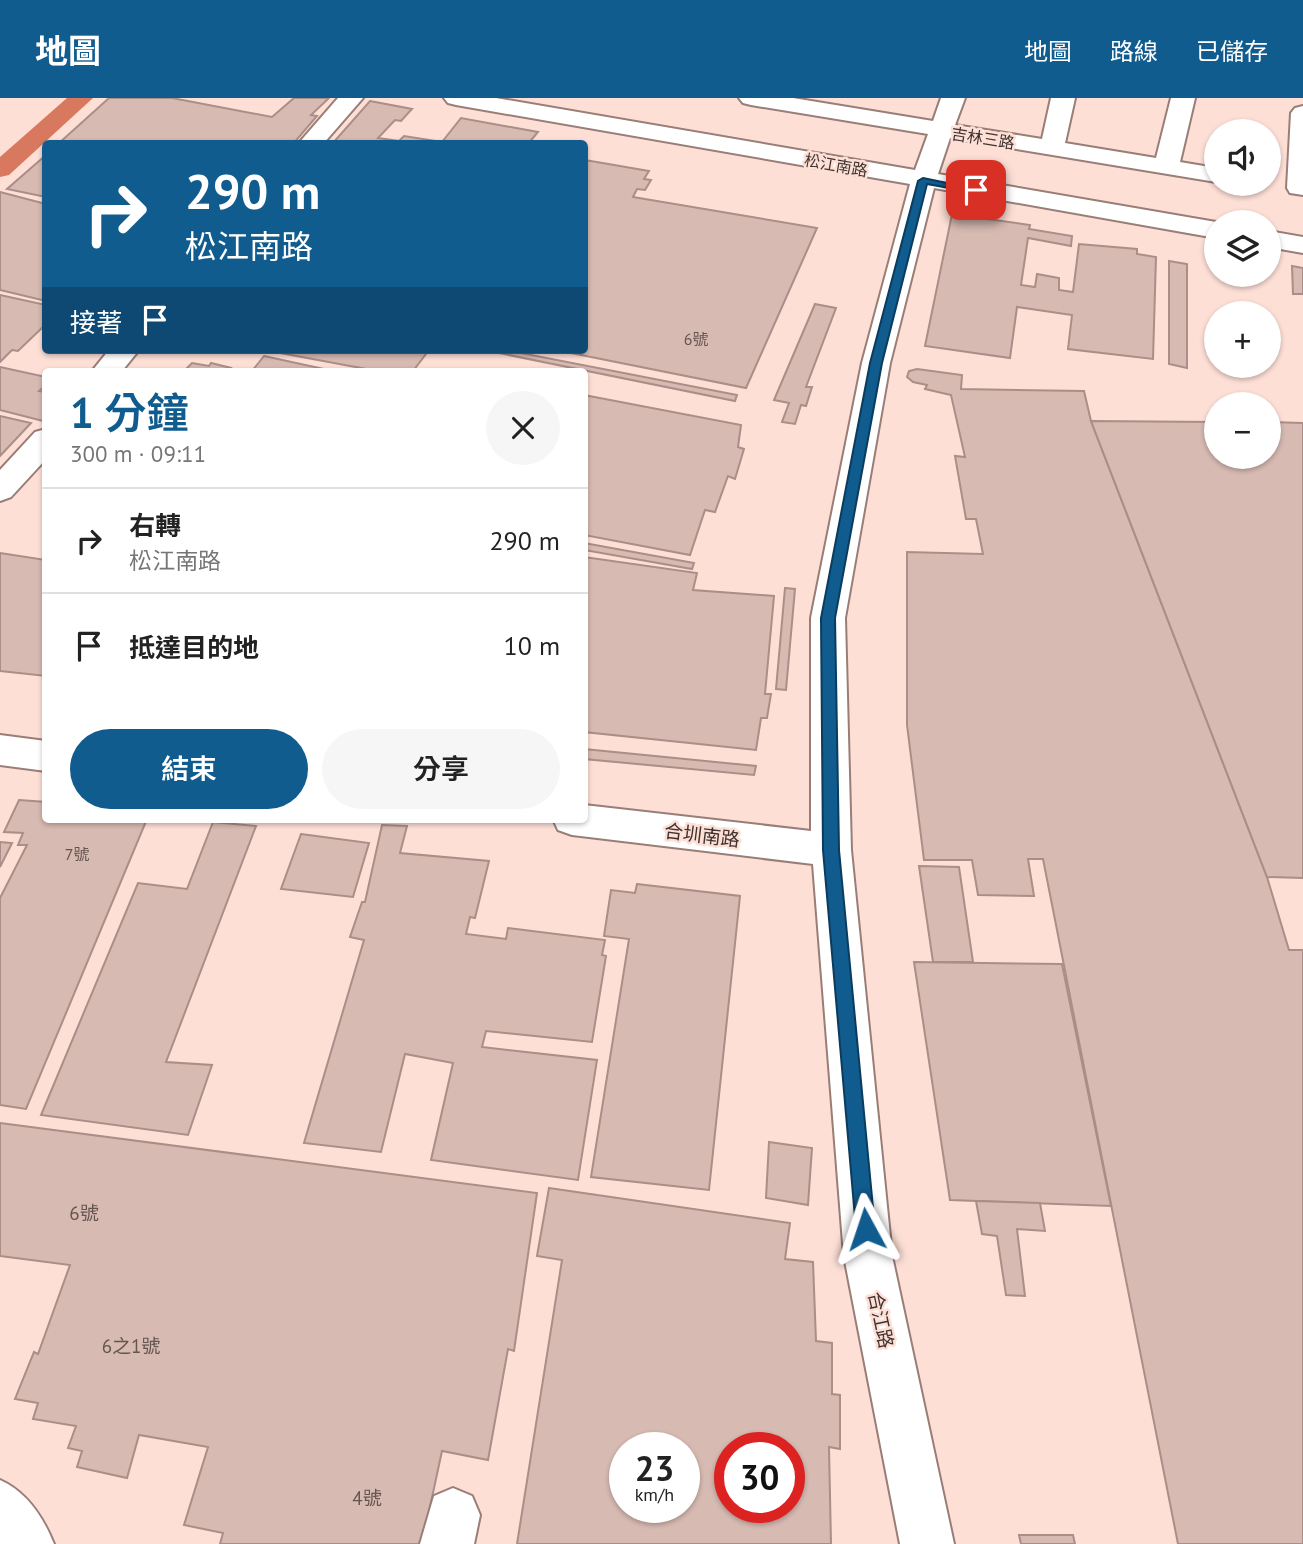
<!DOCTYPE html>
<html lang="zh-TW">
<meta charset="utf-8">
<style>
body{margin:0;font-family:"PT Sans","Noto Sans TC",sans-serif;background:#f6f6f6;color:#222;height:100vh;display:flex;flex-direction:column;font-size:26px;white-space:nowrap}
*{box-sizing:border-box;margin:0}
p{font-size:23px;color:#767676}
.icon{flex:none;width:38px;height:38px;fill:none;stroke:currentColor;stroke-width:2;stroke-linecap:round;stroke-linejoin:round}
.map{position:relative;flex:1;overflow:hidden}
.side{position:absolute;left:42px;top:270px;width:546px;height:455px;display:flex;flex-direction:column;background:#fff;border-radius:7px;box-shadow:0 2px 5px #0004}
.side>*{flex:none}
.banner{position:absolute;left:42px;top:42px;width:546px;height:214px;border-radius:7px;box-shadow:0 2px 5px #0004;background:#115c8f;color:#fff;overflow:hidden}
.buttons{position:absolute;left:1204px;top:21px;display:grid;gap:14px}
.buttons a{display:grid;place-items:center;width:77px;height:77px;border-radius:50%;background:#fff;box-shadow:0 2px 5px #0004;font-size:35px}
.speed{position:absolute;left:609px;top:1334px;display:flex;gap:14px;font-size:35px;font-weight:700;text-align:center}
.speed>*{display:grid;place-content:center;width:91px;height:91px;border-radius:50%;background:#fff;box-shadow:0 2px 5px #0004;line-height:1}
.speed small{font-size:18px;font-weight:400}
.speed .limit{border:10px solid #d22;background:#fff;color:#111}
.pin{position:absolute;display:grid;place-items:center;width:60px;height:60px;color:#fff;margin:-30px;border-radius:14px;box-shadow:0 4px 10px #0006}
.me{position:absolute;width:77px;margin:-38px;rotate:355deg;stroke-linejoin:round;filter:drop-shadow(0 0 5px #0008)}
.turn{display:flex;align-items:center;gap:24px;height:147px;padding:0 28px;font-size:32px}
.turn .icon{width:91px;height:91px;stroke-width:2.5}
.turn b{display:block;font-size:49px;line-height:60px}
.then{display:flex;align-items:center;height:66px;padding:0 28px;background:#0003;gap:14px;font-size:26px}
.round{display:grid;place-items:center;flex:none;width:74px;height:74px;border-radius:37px;background:#f6f6f6}
.overview{display:flex;align-items:center;justify-content:space-between;height:119px;padding:0 28px}
h1{font-size:42px;font-weight:600;line-height:52px;color:#115c8f}
.primary-button{display:flex;gap:14px;margin-top:auto;padding:14px 28px}
.primary-button a{flex:1;height:80px;border-radius:42px;background:#115c8f;color:#fff;font-size:28px;font-weight:600;line-height:80px;text-align:center}
.primary-button a+a{background:#f6f6f6;color:#222}
ul{padding:0;list-style:none}
li{display:flex;align-items:center;gap:21px;height:105px;padding:0 28px;border-top:2px solid #e0e0e0}
li div{flex:1}
li b{display:block;font-size:26px}
li em{font-style:normal}
header{display:flex;align-items:center;gap:42px;box-sizing:border-box;height:98px;padding:0 35px;background:#115c8f;color:#fff}
header strong{font-size:33px}
nav{display:flex;gap:38px;margin-inline-start:auto;font-size:24px}
.map>svg:first-child{display:block}
.lines{fill:none;stroke-linecap:round;stroke-linejoin:round}
.canal{fill:#d8785f;fill-rule:evenodd}
.building{fill:#d7bab2;stroke:#aa8e87;stroke-width:2;fill-rule:evenodd}
.minor-casing{stroke:#997e77;stroke-width:4}
.minor{fill:#fff;fill-rule:evenodd}
.route{fill:#115c8f;stroke:#0b3c5d;stroke-width:2}
.labels{text-anchor:middle;stroke-width:5;stroke-linejoin:round;paint-order:stroke}
.far-street-label{font-size:16px;fill:#3e3330;stroke:#fddfd6}
.number-label{font-size:16px;fill:#645550}
.street-label{font-size:19px;fill:#3e3330;stroke:#fddfd6}
.near-number-label{font-size:19px;fill:#645550}
</style>
<header>
<strong>地圖</strong>
<nav><a>地圖</a><a>路線</a><a>已儲存</a></nav>
</header>
<div class="map">
<svg width="1303" height="1446" viewBox="0 0 1303 1446">
<rect width="100%" height="100%" fill="#fddfd6"/>
<g class="lines">
<!-- canal -->
<path class="canal" d="M67 0H93L9 77 0 79V59Z"/>
</g>
<!-- building -->
<g class="building">
<path d="M109 0H172L272 19 294 0H329L311 17 317 18 293 46H58Z"/>
<path d="M370 3 412 11 401 23 395 22 378 40 399 43 404 38 442 44 461 20 538 34 528 46H332Z"/>
<path d="M46 57V99L7 91Z"/>
<path d="M585 62 649 73 644 81 651 82 645 92 637 91 633 99 817 130 746 290 556 252H584Z"/>
<path d="M0 94 46 106V203L0 192Z"/>
<path d="M952 116 1030 127 1029 131 1072 138 1071 148 1028 140 1021 187 1035 189 1037 176 1059 180V192L1073 194 1079 146 1137 151V156L1156 159 1153 261 1068 251 1072 217 1017 209 1010 260 925 248Z"/>
<path d="M1169 163 1187 166V270L1169 266Z"/>
<path d="M1292 168 1303 170V196H1293Z"/>
<path d="M0 197 46 207V226L18 253 12 252 0 264Z"/>
<path d="M815 206 836 210 806 289H812L806 308 801 307 795 326 782 324 789 305 774 302Z"/>
<path d="M264 252H429L413 273H377Z"/>
<path d="M484 252H505L737 297 735 303Z"/>
<path d="M264 258 333 273H252Z"/>
<path d="M192 265 209 268 211 265 231 270 229 273H184Z"/>
<path d="M0 269 46 279V287L39 293 46 294 43 323 0 312Z"/>
<path d="M917 271 962 277 961 291 1084 293 1091 323 1267 779 1289 852H1303V1446H1178L1043 761H1028L1034 798 978 797 972 762H924L907 627V454L983 456 976 421H966L955 358 965 359 951 297 925 291 927 287 913 284 907 279 909 273Z"/>
<path d="M584 297 741 327 738 349 744 351 735 381 728 378 715 414 705 412 690 457 584 437Z"/>
<path d="M0 318 31 325 0 358Z"/>
<path d="M1091 323 1216 324V359H1269V324L1303 325V780L1267 779Z"/>
<path d="M584 445 694 465 692 471 584 452Z"/>
<path d="M0 455 46 462V578L0 573Z"/>
<path d="M584 459 697 475 693 492 774 498 765 596H771L767 620H761L756 652 584 634Z"/>
<path d="M785 490 795 491 786 592 776 591Z"/>
<path d="M584 651 756 668 754 677 584 661Z"/>
<path d="M19 702 46 704V721H147L26 1011 0 1007V800L27 747H18L23 735 4 734Z"/>
<path d="M213 724 256 728 166 964 212 967 188 1037 41 1017 138 785 187 791Z"/>
<path d="M382 727 407 728 400 755 489 763 475 820 470 819 466 836 506 841 508 830 605 842 602 857 606 858 592 944 486 933 482 949 597 962 578 1082 431 1062 453 965 405 956 381 1054 304 1045 364 842 350 839 362 804H365Z"/>
<path d="M301 736 369 745 353 799 281 791Z"/>
<path d="M0 744 12 745 0 769Z"/>
<path d="M919 768 959 769 973 864H933Z"/>
<path d="M637 786 740 798 709 1092 591 1079 629 841 604 838 611 792 635 795Z"/>
<path d="M914 864 1062 866 1111 1108 950 1102Z"/>
<path d="M0 1025 537 1095 514 1253 508 1251 488 1362 442 1353 422 1446H220L223 1435 184 1427 208 1349 139 1337 127 1380 77 1369 82 1353 68 1350 76 1328 33 1321 38 1305 15 1301 34 1254 38 1256 70 1167 0 1158Z"/>
<path d="M769 1044 812 1050 808 1107 766 1100Z"/>
<path d="M549 1090 790 1125 785 1161 813 1164 816 1243 832 1245V1296L840 1297V1351L829 1349 831 1446H517L562 1162 537 1158ZM625 1349H684V1409H625ZM730 1349H789V1409H730Z"/>
<path d="M976 1103 1040 1105 1045 1133 1017 1131 1025 1198 1006 1197 997 1138 982 1136Z"/>
<path d="M1019 1437H1073L1075 1446H1021Z"/>
</g>
<g class="lines">
<defs>
<g id="minor">
<path d="M338 0H363L323 46H298Z"/>
<path d="M444 0H496L915 72 928 36 751 7 743 5 739 0H793L933 23 941 0H965L955 27 1042 41 1051 0H1075L1065 45 1156 60 1171 0H1195L1180 64 1216 70V84L950 40 938 76 1216 124V140L934 90 890 265 845 520 851 752 892 1158 954 1446H900L844 1158 813 766 572 737 558 732 553 721H584V707L811 733V520L862 265 910 86 456 7 448 5Z"/>
<path d="M1303 8V97L1290 95 1287 90 1291 15 1295 10Z"/>
<path d="M1269 133 1303 139V155L1269 149Z"/>
<path d="M109 252H139L122 273H92Z"/>
<path d="M46 331V361L11 399 0 403V372L35 334Z"/>
<path d="M0 637 46 643V673L0 667Z"/>
<path d="M0 1382C27 1394 43 1419 54 1446H0Z"/>
<path d="M453 1390 472 1398 480 1417 474 1446H420L434 1398Z"/>
</g>
</defs>
<!-- minor casing -->
<use href="#minor" class="minor-casing"/>
<!-- minor -->
<use href="#minor" class="minor"/>
</g>
<!-- route -->
<path class="route" d="M923 80 981 92 976 95 927 86 882 265 835 520 839 752 875 1131 872 1138 866 1140 859 1138 856 1131 823 752 821 520 870 265 918 83Z"/>
<g class="labels">
<!-- far-street labels -->
<g class="far-street-label">
<text transform="translate(983 40) rotate(9)" y="6">吉林三路</text>
<text transform="translate(836 67) rotate(10)" y="6">松江南路</text>
</g>
<!-- number labels -->
<g class="number-label">
<text x="696" y="247">6號</text>
<text x="77" y="762">7號</text>
</g>
<!-- street labels -->
<g class="street-label">
<text transform="translate(702 737) rotate(7)" y="7">合圳南路</text>
<text transform="translate(881 1222) rotate(78)" y="7">合江路</text>
</g>
<!-- near-number labels -->
<g class="near-number-label">
<text x="84" y="1122">6號</text>
<text x="131" y="1255">6之1號</text>
<text x="367" y="1407">4號</text>
</g>
</g>
</svg>
<div class="buttons">
<a><svg class="icon" aria-label="sound" viewBox="0 0 24 24"><path d="M4 9h4l5-4v14l-5-4H4zM17 9q2 3 0 6"/></svg></a>
<a><svg class="icon" aria-label="layers" viewBox="0 0 24 24"><path d="M12 4l9 5-9 5-9-5zM3 14l9 5 9-5"/></svg></a>
<a>+</a>
<a>−</a>
</div>
<div class="speed"><div>23<small>km/h</small></div><div class="limit">30</div></div>
<div class="pin" style="left:976px;top:92px;background:#d93025"><svg class="icon" aria-label="arrive" viewBox="0 0 24 24"><path d="M6 21V4h12l-3 4 3 4H6"/></svg></div>
<svg class="me" style="left:866px;top:1131px" viewBox="-20 -20 40 40"><path d="M0-17L14 15 0 8-14 15z" fill="#115c8f" stroke="#fff" stroke-width="4"/></svg>
<div class="banner">
<div class="turn"><svg class="icon" aria-label="right" viewBox="0 0 24 24"><path d="M7 20v-9h11M14 6l5 5-5 5"/></svg><div><b>290 m</b>松江南路</div></div>
<div class="then">接著<svg class="icon" aria-label="arrive" viewBox="0 0 24 24"><path d="M6 21V4h12l-3 4 3 4H6"/></svg></div>
</div>
<section class="side">
<div class="overview"><div><h1>1 分鐘</h1><p>300 m · 09:11</p></div><a class="round"><svg class="icon" aria-label="close" viewBox="0 0 24 24"><path d="M6 6l12 12M18 6L6 18"/></svg></a></div>
<ul>
<li><svg class="icon" aria-label="right" viewBox="0 0 24 24"><path d="M7 20v-9h11M14 6l5 5-5 5"/></svg><div><b>右轉</b><p>松江南路</p></div><em>290 m</em></li>
<li><svg class="icon" aria-label="arrive" viewBox="0 0 24 24"><path d="M6 21V4h12l-3 4 3 4H6"/></svg><div><b>抵達目的地</b></div><em>10 m</em></li>
</ul>
<div class="primary-button"><a>結束</a><a>分享</a></div>
</section>
</div>
